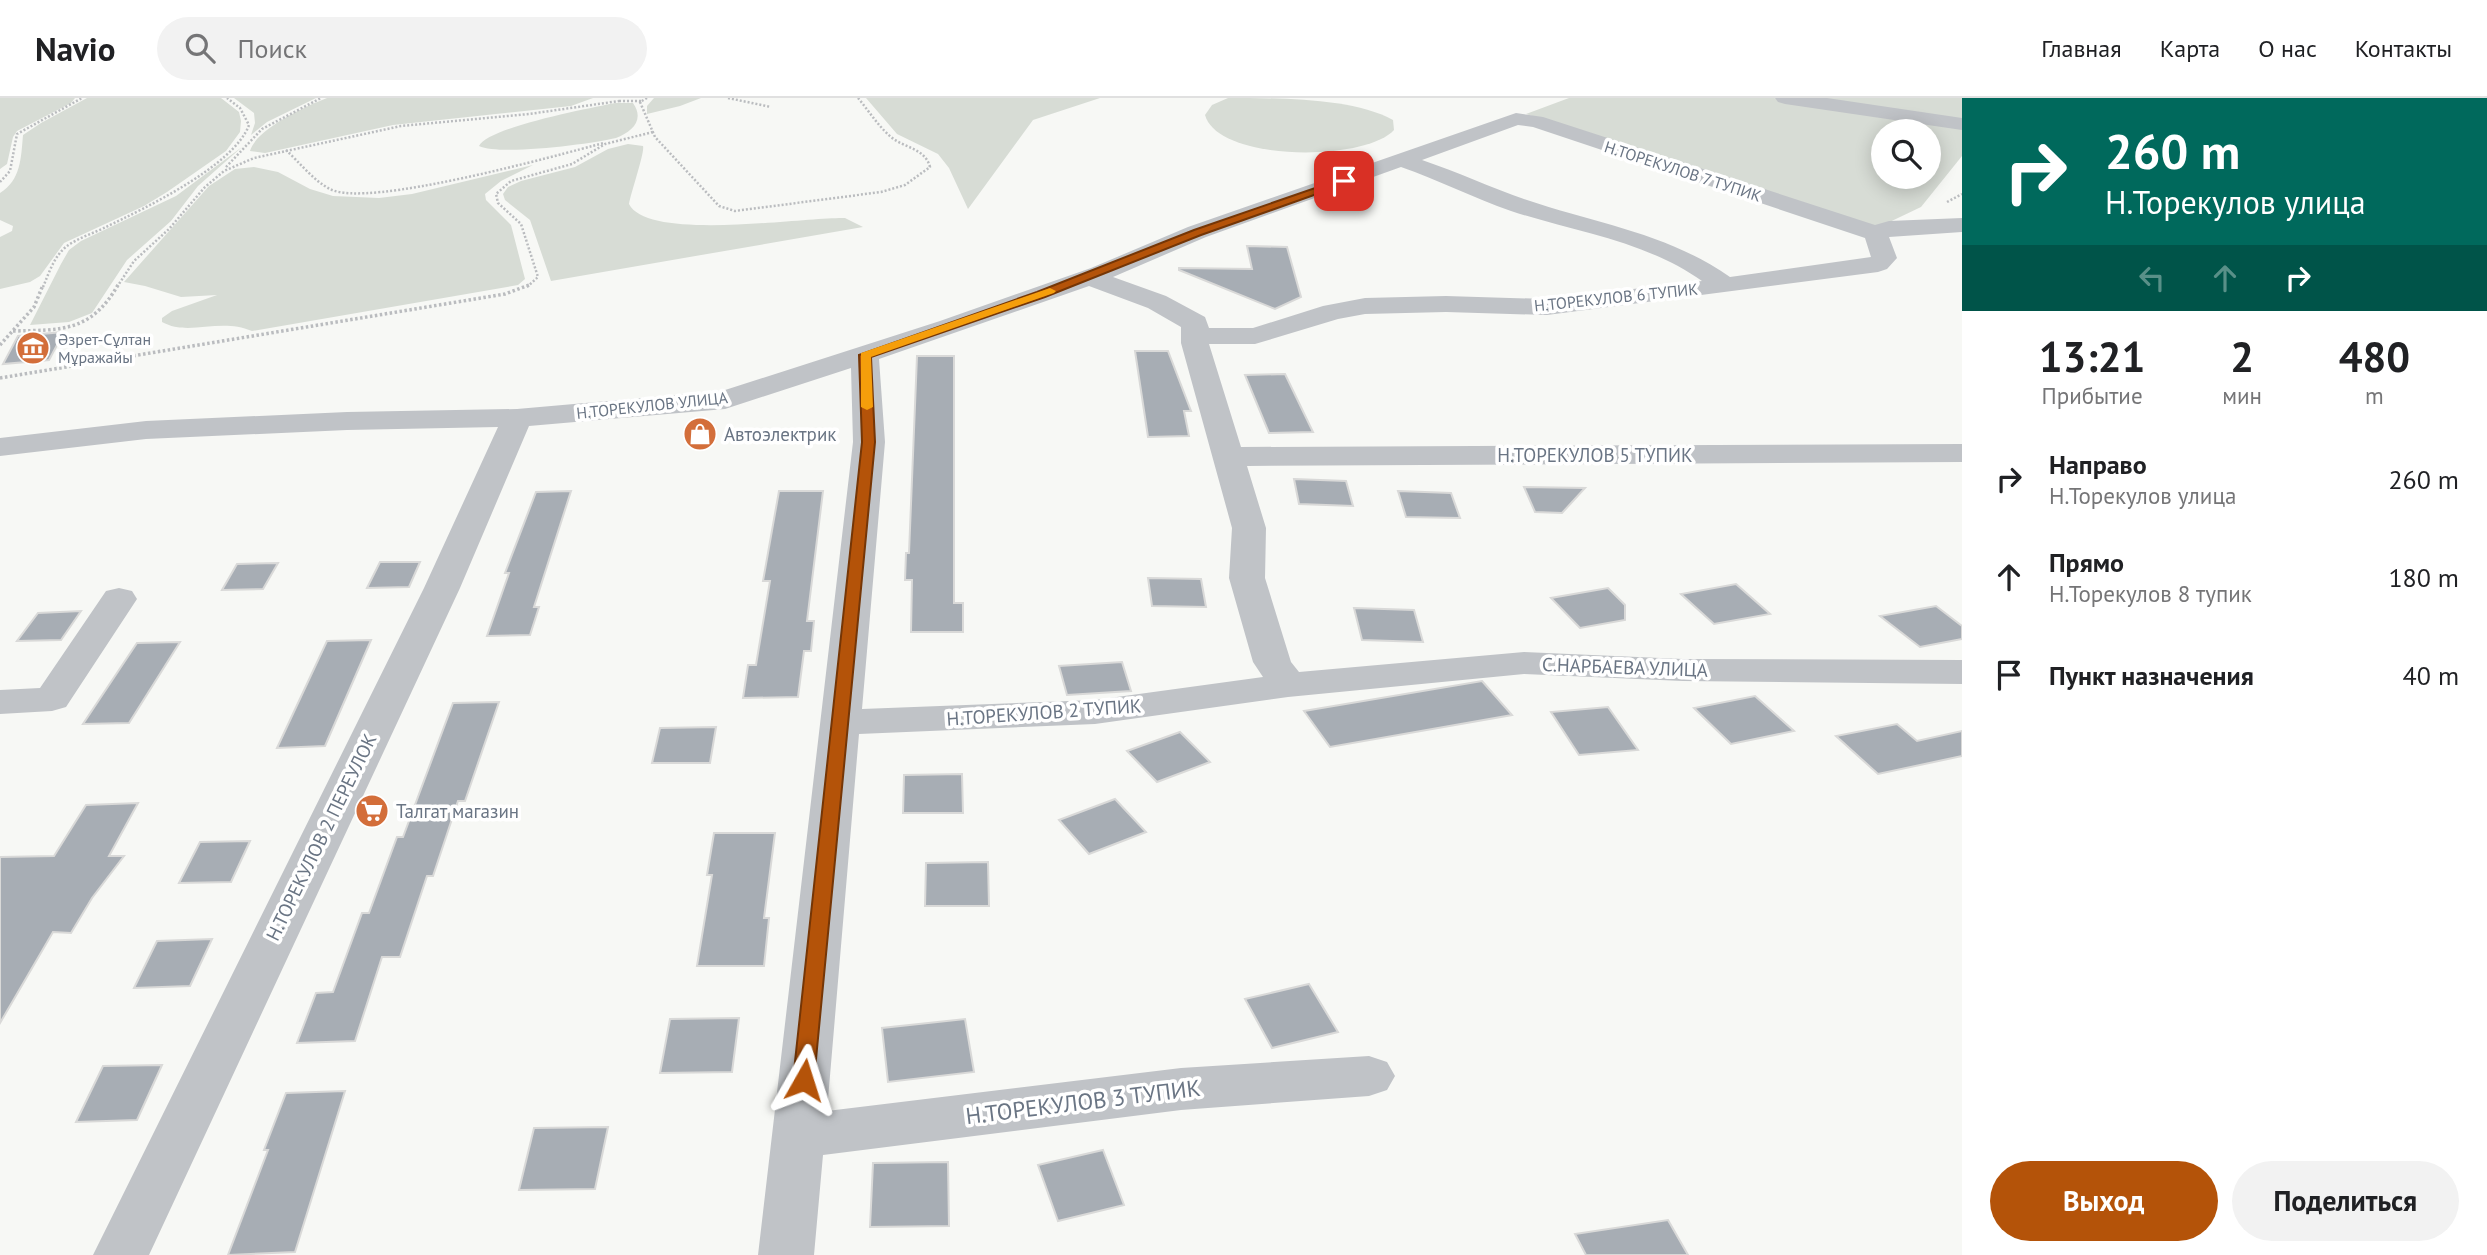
<!DOCTYPE html>
<html lang="ru">
<meta charset="utf-8">
<style>
body{margin:0;font-family:"PT Sans",sans-serif;background:#f2f2f2;color:#202124;height:100vh;display:flex;flex-direction:column;font-size:26px;white-space:nowrap}
*{box-sizing:border-box;margin:0}
p{font-size:23px;color:#757577}
.icon{flex:none;width:38px;height:38px;fill:none;stroke:currentColor;stroke-width:2;stroke-linecap:round;stroke-linejoin:round}
.map{position:relative;flex:1;overflow:hidden}
.drawer{display:flex;flex-direction:column;background:#fff;width:525px}
.drawer>*{flex:none}
.top-card{background:#00695c;color:#fff;overflow:hidden}
.buttons{position:absolute;left:1871px;top:21px;display:grid;gap:14px}
.buttons a{display:grid;place-items:center;width:70px;height:70px;border-radius:50%;background:#fff;box-shadow:0 4px 18px #0003;font-size:35px}
.pin{position:absolute;display:grid;place-items:center;width:60px;height:60px;color:#fff;margin:-30px;border-radius:14px;box-shadow:0 4px 10px #0006}
.me{position:absolute;width:77px;margin:-38px;rotate:6deg;stroke-linejoin:round;filter:drop-shadow(0 0 5px #0008)}
.turn{display:flex;align-items:center;gap:24px;height:147px;padding:0 28px;font-size:32px}
.turn .icon{width:91px;height:91px;stroke-width:2.5}
.turn b{display:block;font-size:49px;line-height:60px}
.lanes{display:flex;align-items:center;height:66px;padding:0 28px;background:#0003;justify-content:center;gap:35px;direction:ltr}
.lanes .off{opacity:.35}
.eta{display:flex;justify-content:space-evenly;align-items:center;height:119px;text-align:center}
.eta b{font-size:42px;font-weight:800;line-height:49px}
.button{display:flex;gap:14px;margin-top:auto;padding:14px 28px}
.button a{flex:1;height:80px;border-radius:42px;background:#b45309;color:#fff;font-size:28px;font-weight:800;line-height:80px;text-align:center}
.button a+a{background:#f2f2f2;color:#202124}
ul{padding:0;list-style:none}
li{display:flex;align-items:center;gap:21px;height:98px;padding:0 28px}
li div{flex:1}
li b{display:block;font-size:26px}
li em{font-style:normal}
header{display:flex;align-items:center;gap:42px;box-sizing:border-box;height:98px;padding:0 35px;background:#fff;border-bottom:2px solid #e0e0e0}
header strong{font-size:33px}
nav{display:flex;gap:38px;margin-inline-start:auto;font-size:24px}
.search{width:490px;height:63px;background:#f2f2f2;display:flex;align-items:center;gap:18px;box-sizing:border-box;padding:0 24px;border-radius:38px;color:#757577;font-size:26px}
main{display:flex;flex:1;min-height:0}
.map>svg:first-child{display:block}
.green{fill:#d7dcd5;fill-rule:evenodd}
.building{fill:#a7adb4;stroke:#d9d9d8;stroke-width:2}
.lines{fill:none;stroke-linecap:round;stroke-linejoin:round}
.path-far1{stroke:#babcbf;stroke-width:2.5;stroke-dasharray:2 2;stroke-linecap:butt}
.path{stroke:#babcbf;stroke-width:3.5;stroke-dasharray:2.5 2.5;stroke-linecap:butt}
.minor{fill:#c0c3c7;fill-rule:evenodd}
.route{fill:#b45309;stroke:#753606;stroke-width:2}
.slow{fill:#f59e0b}
.labels{text-anchor:middle;stroke-width:7;stroke-linejoin:round;paint-order:stroke}
.far-street-label{font-size:16px;fill:#6a7584;stroke:#fff}
.far-poi-label{font-size:16px;fill:#6a7584;stroke:#fff;text-anchor:start}
.poi-label{font-size:19px;fill:#6a7584;stroke:#fff;text-anchor:start}
.street-label{font-size:19px;fill:#6a7584;stroke:#fff}
.near-street-label{font-size:23px;fill:#6a7584;stroke:#fff}
</style>
<header>
<strong>Navio</strong>
<div class="search"><svg class="icon" aria-label="search" viewBox="0 0 24 24"><circle cx="10" cy="10" r="6"/><path d="M15 15l6 6"/></svg>Поиск</div>
<nav><a>Главная</a><a>Карта</a><a>О нас</a><a>Контакты</a></nav>
</header>
<main>
<div class="map">
<svg width="1962" height="1157" viewBox="0 0 1962 1157">
<rect width="100%" height="100%" fill="#f7f8f5"/>
<!-- green -->
<g class="green">
<path d="M0 0H75L71 5 17 33 13 39 7 66 0 71Z"/>
<path d="M87 0H221L239 14 241 23 240 34 226 53 167 94 144 108 64 145 40 178 30 184 0 191V139L12 133 13 128 0 122V95C21 82 21 60 23 37L41 25Z"/>
<path d="M234 0H316L267 24 251 37 255 25 254 15Z"/>
<path d="M327 0H593L571 8 393 27 265 55 250 53C256 31 306 8 327 0Z"/>
<path d="M654 0H701L680 8 647 16V8Z"/>
<path d="M866 0H1100L1033 22 968 111 949 70 938 56 897 36Z"/>
<path d="M1228 0C1278 0 1353 0 1393 22L1394 32C1365 64 1218 64 1205 17L1212 7Z"/>
<path d="M1569 0H1774L1962 28V58L1921 109 1877 130 1526 16ZM1883 33H1928V79H1883Z"/>
<path d="M1785 0H1962V26Z"/>
<path d="M615 5H633C645 22 632 34 616 40 591 46 500 58 479 48 488 29 591 10 615 5Z"/>
<path d="M628 46 643 48C645 54 631 94 629 106 648 144 803 119 845 120L863 129 551 183 530 122 505 102 503 96 508 89 521 83 575 69 608 51Z"/>
<path d="M242 49 198 88 171 123 127 162 92 215 69 224 30 227 61 166 69 152 81 143 176 98Z"/>
<path d="M533 67 501 83 485 96 486 102 511 127 525 181 518 187 252 233C219 219 189 239 162 224V220L172 213 217 197 181 199 145 188 124 184 209 88 235 71 254 69 278 74 310 91 333 98 379 100 412 96Z"/>
</g>
<!-- building -->
<g class="building">
<path d="M1247 148 1287 149 1301 199 1275 211 1179 172V170L1252 171Z"/>
<path d="M64 234 49 262 3 266 18 238Z"/>
<path d="M1135 253H1168L1191 313H1184L1189 338 1148 339Z"/>
<path d="M917 258H954V505H963V534H911L912 482H905L906 455H909Z"/>
<path d="M1285 276 1313 334 1269 335 1245 277Z"/>
<path d="M1294 381 1346 383 1353 408 1299 406Z"/>
<path d="M1524 389 1585 390 1562 415 1535 414Z"/>
<path d="M571 393 534 509H539L530 537 487 538 509 475H505L536 394Z"/>
<path d="M779 393H823L807 523H814L811 553H804L798 599 743 600 748 567H756L770 483H763Z"/>
<path d="M1398 393 1451 395 1460 420 1406 419Z"/>
<path d="M380 464H420L409 489 367 490Z"/>
<path d="M278 465 263 491 222 492 237 466Z"/>
<path d="M1148 480 1201 481 1206 509 1152 508Z"/>
<path d="M1736 486 1770 516 1714 526 1681 496Z"/>
<path d="M1608 490 1625 507V522L1580 530 1551 500Z"/>
<path d="M1936 508 1962 528V541L1920 549 1880 518Z"/>
<path d="M1354 510 1414 512 1423 544 1362 542Z"/>
<path d="M81 513 61 542 17 543 38 515Z"/>
<path d="M371 542 325 648 277 650 327 543Z"/>
<path d="M180 544 129 625 83 626 137 545Z"/>
<path d="M1122 564 1131 593 1067 597 1059 568Z"/>
<path d="M1482 583 1512 617 1330 649 1304 613Z"/>
<path d="M1755 598 1794 633 1731 646 1694 610Z"/>
<path d="M499 604 465 703H458L433 778H427L400 859H382L355 943 297 945 316 895 333 894 362 815H369L397 739H403L453 605Z"/>
<path d="M1608 609 1638 652 1579 657 1551 614Z"/>
<path d="M1897 626 1917 643 1962 633V658L1878 676 1836 638Z"/>
<path d="M716 629 710 665H652L660 630Z"/>
<path d="M1180 634 1210 664 1157 684 1127 653Z"/>
<path d="M962 676 963 715H903L904 677Z"/>
<path d="M1115 701 1146 734 1089 756 1059 722Z"/>
<path d="M138 705 109 758H124L92 800 71 835 53 834 0 925V759L54 758 86 707Z"/>
<path d="M714 735H775L764 820H769L764 868H697L712 777H707Z"/>
<path d="M250 743 231 784 179 785 200 744Z"/>
<path d="M988 764 989 808H925L926 765Z"/>
<path d="M212 841 190 888 134 890 157 843Z"/>
<path d="M1309 886 1338 934 1272 950 1245 901Z"/>
<path d="M739 920 732 974 660 975 670 921Z"/>
<path d="M965 921 974 974 888 984 882 930Z"/>
<path d="M162 967 137 1022 76 1024 103 968Z"/>
<path d="M345 993 295 1154 228 1157 268 1052H264L286 995Z"/>
<path d="M608 1029 595 1091 519 1092 534 1030Z"/>
<path d="M1103 1052 1124 1107 1058 1123 1038 1067Z"/>
<path d="M948 1064 949 1128 870 1129 873 1065Z"/>
<path d="M1668 1122 1688 1157H1586L1575 1136Z"/>
</g>
<g class="lines">
<!-- path-far1 -->
<g class="path-far1">
<path d="M647 0 640 4 655 39 719 108 735 113 881 94 905 87 930 69C925 50 904 50 891 39 878 28 869 13 858 0"/>
<path d="M728 0 771 9"/>
<path d="M619 3H641"/>
<path d="M286 52C299 64 314 83 330 91 367 111 557 57 604 45"/>
<path d="M226 69 262 31 321 0"/>
<path d="M0 84 10 73 17 36 82 0"/>
<path d="M1947 104 1962 96"/>
<path d="M43 189C49 175 54 158 67 148 78 140 94 135 106 129 145 110 234 68 249 27L240 10 227 0"/>
<path d="M117 189 134 163 169 131 205 89 224 73 254 60 401 28 529 16 619 3"/>
<path d="M527 189 538 179 521 126 498 105 496 96 511 83 572 66 605 46 653 34"/>
</g>
<!-- path -->
<g class="path">
<path d="M13 233C62 232 91 234 118 187"/>
<path d="M0 247 34 209 43 187"/>
<path d="M0 280 505 196 529 187"/>
</g>
<!-- minor -->
<g class="minor">
<path d="M1775 0H1827L1962 20V32L1785 6 1778 4Z"/>
<path d="M1516 15 1543 19 1875 127 1889 123 1962 120V134L1889 139 1897 160 1887 171 1878 174 1547 217 1446 214 1365 216 1338 221 1255 246H1209L1241 349 1962 346V364L1247 368 1266 430 1265 480 1291 564 1299 574 1524 554 1683 561 1962 562V586L1683 583 1524 576 1288 599 1095 626 859 636 827 1013 1181 970 1369 958 1387 964 1395 978 1387 992 1369 998 1181 1012 823 1057 814 1157H758L853 344 851 270 725 311 529 328 460 490 149 1157H93L424 490 498 329 347 332 146 341 0 358V340L146 323 347 314 517 311 722 293 940 223 1091 170 1188 129ZM1518 27 1533 29 1865 140 1871 159 1730 179C1667 135 1598 126 1527 102 1491 90 1458 74 1422 62ZM1401 69C1438 82 1474 100 1511 113 1575 134 1646 143 1702 183L1547 201 1446 198 1365 200 1323 208 1253 230H1209L1205 219 1166 198 1113 179 1206 139ZM1089 188 1148 210 1181 229V245L1232 430 1229 480 1253 564 1263 579 1095 602 862 611 885 344 879 261Z"/>
<path d="M119 490 132 493 137 501 66 609 52 613 0 616V592L40 590 106 493Z"/>
</g>
</g>
<!-- route -->
<path class="route" d="M1344 80 1349 83 1348 85 1201 137 1045 199 871 259 875 344 814 982 811 988 804 991 796 988 793 982 862 344 859 257 1037 194 1194 132Z"/>
<!-- slow -->
<path class="slow" d="M1050 190 1056 193 1054 195 871 259 873 309 867 312 861 309V255Z"/>
<!-- icons -->
<defs>
<symbol id="museum-disc" viewBox="-11 -11 22 22"><circle r="9.5" fill="#d36e3a" stroke="#fff"/><path d="M0-6L6-3V-2H-6V-3ZM-5-1h2V3h-2ZM-1-1h2V3h-2ZM3-1h2V3H3ZM-6 4H6V6H-6Z" fill="#fff"/></symbol>
<symbol id="shop-disc" viewBox="-11 -11 22 22"><circle r="9.5" fill="#d36e3a" stroke="#fff"/><path d="M-5-2.5h2.3a2.7 3.5 0 0 1 5.4 0H5L5.5 6h-11ZM-1.5-2.5h3a1.5 2.3 0 0 0-3 0Z" fill="#fff"/></symbol>
<symbol id="supermarket-disc" viewBox="-11 -11 22 22"><circle r="9.5" fill="#d36e3a" stroke="#fff"/><path d="M-6-5.5h2.5l.6 2H6L4.5 2H-2.5L-4.4-4H-6ZM-1.5 3.2a1.3 1.3 0 1 0 .1 0ZM3 3.2a1.3 1.3 0 1 0 .1 0Z" fill="#fff"/></symbol>
</defs>
<g fill-rule="evenodd">
<use href="#museum-disc" x="14" y="231" width="38" height="38"/>
<use href="#shop-disc" x="681" y="317" width="38" height="38"/>
<use href="#supermarket-disc" x="353" y="694" width="38" height="38"/>
</g>
<g class="labels">
<!-- far-street labels -->
<g class="far-street-label">
<text transform="translate(1683 73) rotate(18)" y="6">Н.ТОРЕКУЛОВ 7 ТУПИК</text>
<text transform="translate(1616 199) rotate(-6)" y="6">Н.ТОРЕКУЛОВ 6 ТУПИК</text>
<text transform="translate(652 307) rotate(-6)" y="6">Н.ТОРЕКУЛОВ УЛИЦА</text>
</g>
<!-- far-poi labels -->
<g class="far-poi-label">
<text x="58" y="247">Әзрет-Сұлтан<tspan x="58" dy="18">Мұражайы</tspan></text>
</g>
<!-- poi labels -->
<g class="poi-label">
<text x="724" y="343">Автоэлектрик</text>
<text x="396" y="720">Талгат магазин</text>
</g>
<!-- street labels -->
<g class="street-label">
<text x="1595" y="364">Н.ТОРЕКУЛОВ 5 ТУПИК</text>
<text transform="translate(1625 569) rotate(2)" y="7">С.НАРБАЕВА УЛИЦА</text>
<text transform="translate(1044 614) rotate(-4)" y="7">Н.ТОРЕКУЛОВ 2 ТУПИК</text>
<text transform="translate(321 739) rotate(-64)" y="7">Н.ТОРЕКУЛОВ 2 ПЕРЕУЛОК</text>
</g>
<!-- near-street labels -->
<g class="near-street-label">
<text transform="translate(1083 1004) rotate(-7)" y="8">Н.ТОРЕКУЛОВ 3 ТУПИК</text>
</g>
</g>
</svg>
<div class="buttons">
<a><svg class="icon" aria-label="search" viewBox="0 0 24 24"><circle cx="10" cy="10" r="6"/><path d="M15 15l6 6"/></svg></a>
</div>
<div class="pin" style="left:1344px;top:83px;background:#d93025"><svg class="icon" aria-label="arrive" viewBox="0 0 24 24"><path d="M6 21V4h12l-3 4 3 4H6"/></svg></div>
<svg class="me" style="left:804px;top:982px" viewBox="-20 -20 40 40"><path d="M0-17L14 15 0 8-14 15z" fill="#b45309" stroke="#fff" stroke-width="4"/></svg>
</div>
<section class="drawer">
<div class="top-card">
<div class="turn"><svg class="icon" aria-label="right" viewBox="0 0 24 24"><path d="M7 20v-9h11M14 6l5 5-5 5"/></svg><div><b>260 m</b>Н.Торекулов улица</div></div>
<div class="lanes"><svg class="icon off" aria-label="left" viewBox="0 0 24 24"><path d="M17 20v-9H6M10 6l-5 5 5 5"/></svg><svg class="icon off" aria-label="ahead" viewBox="0 0 24 24"><path d="M12 20V5M6 11l6-6 6 6"/></svg><svg class="icon" aria-label="right" viewBox="0 0 24 24"><path d="M7 20v-9h11M14 6l5 5-5 5"/></svg></div>
</div>
<div class="eta">
<div><b>13:21</b><p>Прибытие</p></div>
<div><b>2</b><p>мин</p></div>
<div><b>480</b><p>m</p></div>
</div>
<ul>
<li><svg class="icon" aria-label="right" viewBox="0 0 24 24"><path d="M7 20v-9h11M14 6l5 5-5 5"/></svg><div><b>Направо</b><p>Н.Торекулов улица</p></div><em>260 m</em></li>
<li><svg class="icon" aria-label="ahead" viewBox="0 0 24 24"><path d="M12 20V5M6 11l6-6 6 6"/></svg><div><b>Прямо</b><p>Н.Торекулов 8 тупик</p></div><em>180 m</em></li>
<li><svg class="icon" aria-label="arrive" viewBox="0 0 24 24"><path d="M6 21V4h12l-3 4 3 4H6"/></svg><div><b>Пункт назначения</b></div><em>40 m</em></li>
</ul>
<div class="button"><a>Выход</a><a>Поделиться</a></div>
</section>
</main>
